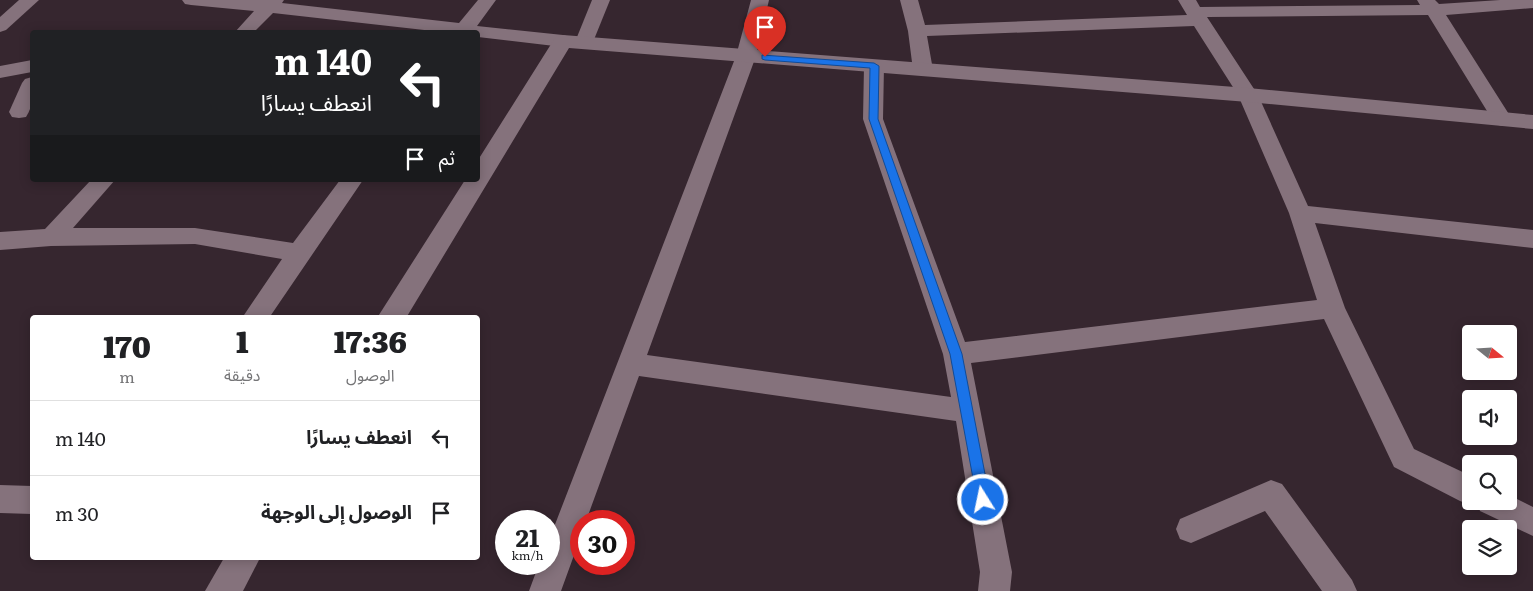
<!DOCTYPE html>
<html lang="ar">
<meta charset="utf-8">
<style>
body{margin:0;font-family:Literata,"Noto Sans Arabic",serif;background:#f6f6f6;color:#202124;direction:rtl;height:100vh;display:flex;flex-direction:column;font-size:19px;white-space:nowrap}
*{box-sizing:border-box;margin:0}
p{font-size:16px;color:#757577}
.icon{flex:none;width:28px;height:28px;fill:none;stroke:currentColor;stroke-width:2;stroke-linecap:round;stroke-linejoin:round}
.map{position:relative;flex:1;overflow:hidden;direction:ltr}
.sheet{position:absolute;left:30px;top:315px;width:450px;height:245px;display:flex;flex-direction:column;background:#fff;border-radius:5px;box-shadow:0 2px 12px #0003;direction:rtl}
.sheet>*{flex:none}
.hud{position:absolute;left:30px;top:30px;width:450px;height:152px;border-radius:5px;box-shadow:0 2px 12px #0003;direction:rtl;background:#202124;color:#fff;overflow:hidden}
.needle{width:32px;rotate:108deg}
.fabs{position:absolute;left:1462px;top:325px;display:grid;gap:10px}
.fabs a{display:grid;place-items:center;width:55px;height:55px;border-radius:5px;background:#fff;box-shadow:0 2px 12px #0003;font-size:25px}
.speed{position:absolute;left:495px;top:510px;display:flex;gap:10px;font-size:25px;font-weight:700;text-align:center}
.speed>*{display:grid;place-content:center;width:65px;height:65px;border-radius:50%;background:#fff;box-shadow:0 2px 12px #0003;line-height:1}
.speed small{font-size:12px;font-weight:400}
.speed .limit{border:8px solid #d22;background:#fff;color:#111}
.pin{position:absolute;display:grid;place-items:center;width:42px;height:42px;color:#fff;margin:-51px -21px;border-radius:50% 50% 50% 0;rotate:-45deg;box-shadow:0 0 5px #0007}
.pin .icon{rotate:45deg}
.me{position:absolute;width:55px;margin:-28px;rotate:350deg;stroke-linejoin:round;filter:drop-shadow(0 0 4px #0008)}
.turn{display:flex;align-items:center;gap:18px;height:105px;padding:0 25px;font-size:22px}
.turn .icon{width:65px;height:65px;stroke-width:2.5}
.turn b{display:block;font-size:35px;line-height:42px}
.then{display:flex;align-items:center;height:48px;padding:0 25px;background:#0003;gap:10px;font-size:19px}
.eta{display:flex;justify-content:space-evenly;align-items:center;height:85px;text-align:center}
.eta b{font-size:30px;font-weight:800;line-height:35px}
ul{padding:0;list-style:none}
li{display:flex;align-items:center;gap:15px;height:75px;padding:0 25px;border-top:1px solid #e0e0e0}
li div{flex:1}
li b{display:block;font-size:19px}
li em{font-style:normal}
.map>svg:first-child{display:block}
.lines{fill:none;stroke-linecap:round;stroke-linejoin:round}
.street{fill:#85727c;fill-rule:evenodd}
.secondary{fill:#85727c;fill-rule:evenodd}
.route{fill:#1a73e8;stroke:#114b97}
</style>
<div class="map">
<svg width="1533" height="591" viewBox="0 0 1533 591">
<rect width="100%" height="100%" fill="#36262f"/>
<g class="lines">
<!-- street -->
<g class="street">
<path d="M19 0H39L6 30 0 32V17Z"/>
<path d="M182 0H284L282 3 459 23 478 0H496L477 26 563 35 570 37 572 41 570 45 563 47 478 37V32H442L273 13 254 32H235L254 11 191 5 185 4Z"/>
<path d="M592 0H610L593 42 591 46 584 48 577 46 575 42Z"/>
<path d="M751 0H769L756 56 647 355 951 397 943 354 863 119 864 66 867 62 874 60 881 62 884 66 883 119 965 342 1317 300 1289 213 1238 95 1194 26 927 36 933 70 930 74 923 76 916 74 913 70 908 31 900 0H918L925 25 1187 15 1178 0H1196L1200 7 1420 5 1417 0H1435L1439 4 1500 0H1533V8L1446 15 1512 119 1509 124 1502 126 1495 124 1428 15 1207 17 1258 95 1308 206 1533 230V248L1315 223 1345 308 1414 449 1471 476V501H1509V495L1533 507V536L1480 511 1477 502 1471 505 1460 501 1394 467 1324 319 971 363 1012 572 1010 591H978L980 572 956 421 639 376 586 521H581V536L561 591H529L539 564H549V540L736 56Z"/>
<path d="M32 60V72L0 78V66Z"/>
<path d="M32 77C34 90 34 105 26 117L19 118 12 117 9 112 22 83 25 79Z"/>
<path d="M91 180H115L73 228H195L293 243 340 180H363L269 318H242L282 259 195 244 51 246 0 250V232L45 229Z"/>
<path d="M1271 480 1282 484 1352 580 1357 591H1322L1265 511 1191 543 1180 539 1176 529 1180 519Z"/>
<path d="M0 485 32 486V514L0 513Z"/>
</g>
<!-- secondary -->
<g class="secondary">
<path d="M563 35 1248 88 1533 115V129L1248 102 569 48 406 318H377L465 180H478V160L553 41 556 37Z"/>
<path d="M224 558H260L243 591H205Z"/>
</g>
</g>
<!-- route -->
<path class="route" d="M762 55 874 63 879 66 878 119 962 354 990 500 988 505 983 507 979 505 977 500 950 354 869 119 870 68 765 60 762 59Z"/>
</svg>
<div class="fabs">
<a><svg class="needle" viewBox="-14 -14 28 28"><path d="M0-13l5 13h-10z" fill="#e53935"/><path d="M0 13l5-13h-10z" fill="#757577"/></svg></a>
<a><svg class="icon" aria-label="sound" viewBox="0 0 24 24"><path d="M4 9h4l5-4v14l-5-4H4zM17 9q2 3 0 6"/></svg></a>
<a><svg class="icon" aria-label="search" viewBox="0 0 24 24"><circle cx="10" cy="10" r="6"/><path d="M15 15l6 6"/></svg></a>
<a><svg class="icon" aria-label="layers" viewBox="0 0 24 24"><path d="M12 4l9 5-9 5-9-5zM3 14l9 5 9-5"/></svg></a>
</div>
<div class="speed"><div>21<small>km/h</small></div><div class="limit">30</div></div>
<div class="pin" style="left:765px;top:57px;background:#d93025"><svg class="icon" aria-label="arrive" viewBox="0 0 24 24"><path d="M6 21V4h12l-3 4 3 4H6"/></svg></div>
<svg class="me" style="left:983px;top:500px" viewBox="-20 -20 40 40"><circle r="17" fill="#1a73e8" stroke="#fff" stroke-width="3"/><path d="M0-11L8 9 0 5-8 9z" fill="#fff"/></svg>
<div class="hud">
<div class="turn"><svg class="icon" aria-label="left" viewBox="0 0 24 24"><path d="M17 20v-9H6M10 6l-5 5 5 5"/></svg><div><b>140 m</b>انعطف يسارًا</div></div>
<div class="then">ثم<svg class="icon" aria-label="arrive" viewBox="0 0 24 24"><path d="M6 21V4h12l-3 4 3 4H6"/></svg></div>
</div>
<section class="sheet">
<div class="eta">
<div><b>17:36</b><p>الوصول</p></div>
<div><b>1</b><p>دقيقة</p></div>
<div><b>170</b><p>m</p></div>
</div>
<ul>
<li><svg class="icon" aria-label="left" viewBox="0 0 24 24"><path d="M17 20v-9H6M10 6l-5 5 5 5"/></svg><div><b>انعطف يسارًا</b></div><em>140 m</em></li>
<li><svg class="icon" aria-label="arrive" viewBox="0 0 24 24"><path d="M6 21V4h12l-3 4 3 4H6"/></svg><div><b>الوصول إلى الوجهة</b></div><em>30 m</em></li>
</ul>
</section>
</div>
